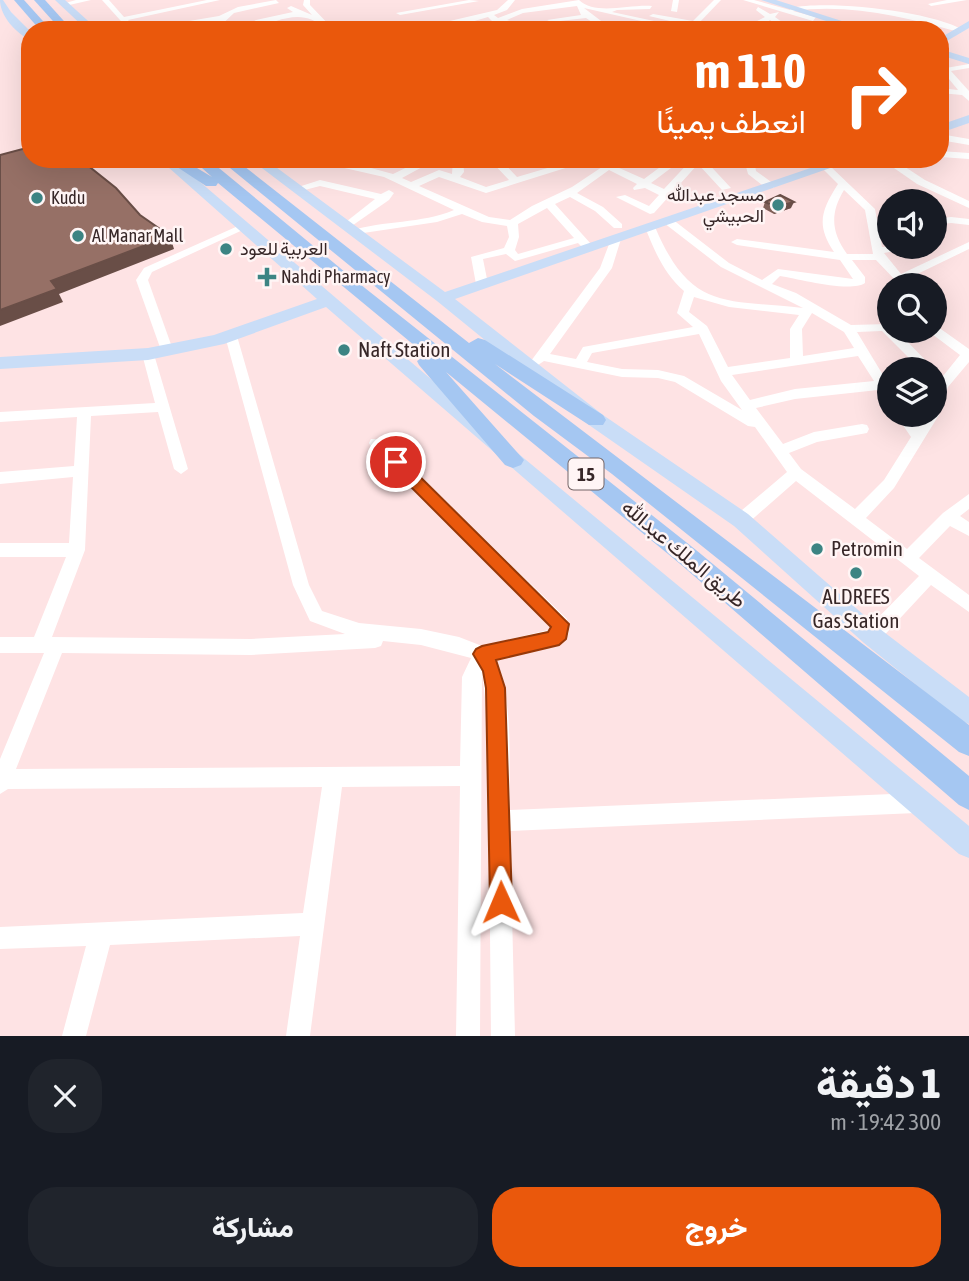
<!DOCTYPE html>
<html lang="ar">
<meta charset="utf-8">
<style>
body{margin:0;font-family:"Asap Condensed",Vazirmatn,sans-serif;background:#20242c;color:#f1f3f6;direction:rtl;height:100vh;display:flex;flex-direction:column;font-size:26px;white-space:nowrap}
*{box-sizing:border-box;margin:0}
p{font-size:23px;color:#9ea1a6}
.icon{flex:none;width:38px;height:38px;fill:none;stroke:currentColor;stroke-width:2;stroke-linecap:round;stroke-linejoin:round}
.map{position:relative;height:1036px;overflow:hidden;direction:ltr}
.sheet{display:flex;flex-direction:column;background:#171b24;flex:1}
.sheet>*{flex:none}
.guide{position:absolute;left:21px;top:21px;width:928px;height:147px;border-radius:28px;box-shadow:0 7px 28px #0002;direction:rtl;background:#ea580c;color:#fff;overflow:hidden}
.fabs{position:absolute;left:877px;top:189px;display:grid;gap:14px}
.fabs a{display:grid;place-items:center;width:70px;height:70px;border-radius:50%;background:#171b24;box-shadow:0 7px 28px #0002;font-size:35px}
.pin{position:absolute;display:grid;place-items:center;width:60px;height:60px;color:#fff;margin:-30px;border:4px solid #fff;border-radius:50%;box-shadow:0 2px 7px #0007}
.me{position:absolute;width:77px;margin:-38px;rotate:359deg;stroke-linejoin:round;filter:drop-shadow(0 0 5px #0008)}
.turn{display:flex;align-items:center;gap:24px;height:147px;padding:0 28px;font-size:32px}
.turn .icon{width:91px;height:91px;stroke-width:2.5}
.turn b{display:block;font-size:49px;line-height:60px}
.round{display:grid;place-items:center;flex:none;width:74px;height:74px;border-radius:28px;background:#20242c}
.summary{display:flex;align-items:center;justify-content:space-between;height:119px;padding:0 28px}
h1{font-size:42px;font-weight:800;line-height:52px}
.button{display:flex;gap:14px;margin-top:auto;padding:14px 28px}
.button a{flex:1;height:80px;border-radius:28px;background:#ea580c;color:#fff;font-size:28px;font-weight:800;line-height:80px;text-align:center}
.button a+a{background:#20242c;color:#f1f3f6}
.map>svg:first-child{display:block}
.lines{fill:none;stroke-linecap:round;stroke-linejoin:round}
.minor{fill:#fff;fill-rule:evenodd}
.major{fill:#c9ddf7;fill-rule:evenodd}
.highway{fill:#a5c7f2;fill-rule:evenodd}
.wall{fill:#816058}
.shaded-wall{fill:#694e47}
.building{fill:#967066;stroke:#694e47;stroke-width:2}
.route{fill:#ea580c;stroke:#983908;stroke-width:2}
.poi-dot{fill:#3c8483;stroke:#fff5f5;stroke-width:2.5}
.labels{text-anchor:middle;stroke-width:5;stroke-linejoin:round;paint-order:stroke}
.far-poi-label{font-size:18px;fill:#372728;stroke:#fff5f5;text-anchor:start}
.shield{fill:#fff5f5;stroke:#736566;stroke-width:2}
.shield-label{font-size:19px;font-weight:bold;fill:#372728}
.poi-label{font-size:21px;fill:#372728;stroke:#fff5f5;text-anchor:start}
.street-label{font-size:21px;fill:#372728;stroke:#fff5f5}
</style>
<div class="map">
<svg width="969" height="1036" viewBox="0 0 969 1036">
<rect width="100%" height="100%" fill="#fee3e4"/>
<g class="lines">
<!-- minor -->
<g class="minor">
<path d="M76 0H91L65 6 62 4Z"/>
<path d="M102 0H109L124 17 207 0H220L128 20 137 30H129Z"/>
<path d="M276 0 279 3 234 13 216 30H208L215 21 181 25 177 23 219 16 238 7Z"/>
<path d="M304 0H310V5L334 30H326C298 1 269 30 237 30L256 20 293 12 287 8 291 6 312 15 303 5Z"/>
<path d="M469 0 479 1 400 15 396 13Z"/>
<path d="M508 0H515L507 10 494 15 498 18 522 9 579 0C595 16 630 4 652 6L650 9 617 10 612 12 654 21 650 23 584 8 613 30H604L586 18 551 22 547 20 581 15 577 6 523 13 507 20 537 30H524L503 23 491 30H481L494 23 488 17 444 30H431L444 25 411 30 497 10Z"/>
<path d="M673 0H679L677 12 671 11Z"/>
<path d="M714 0H721L699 23 708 30 649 16 653 14 693 21Z"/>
<path d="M743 0H754L790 10 791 8C828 0 930 11 963 30L959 32C906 17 849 3 793 11L816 17 813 21Z"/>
<path d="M947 0H967L931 6 928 4Z"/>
<path d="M758 7 770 14 779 12 775 17 793 30H784L770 20 757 30H749L753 23 765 17 756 10Z"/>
<path d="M969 64V68L951 71 969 91V101L962 95 940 93V88L958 90 944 73H940V69Z"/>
<path d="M940 134 969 139V145L940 140Z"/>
<path d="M940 151 969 153V159L940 157Z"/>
<path d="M325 159H338L393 174 424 159H437L402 178 411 182 439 170 452 174 453 159H463L464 172 460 177 486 187 509 180 489 159H500L517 177 578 159 591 160 486 193 439 177 419 186 489 217 510 220 532 206 572 187 608 163 644 179 671 159H683L651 183 664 189 692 159H704L731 188 722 190 698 164 654 213 650 214 616 197 625 195 649 206 659 195 645 188 634 190 633 188 637 184 609 170 577 193 603 207 622 224V228H614L595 211 570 197 555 204 591 244V248H583L578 243 515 261 506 254 483 259 488 284 482 288 476 284 471 257 504 248 509 237 507 226 482 222 462 214 437 222 350 235V231C384 220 421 224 454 210L384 177 340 167ZM547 208 574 238 518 254 515 250 519 237 518 224Z"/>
<path d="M744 159H754L756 171 774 184V188H766L748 174Z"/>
<path d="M818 159H828L830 166 875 209 882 247H906L905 249 884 253 901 274 969 242V249L907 279 912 285H900L876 260H852L865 277V283C850 293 799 279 780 276L772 284 796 293 851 325 889 324V331H897L934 369H920L882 331 857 332 889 385V401L884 399 878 390 795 399 756 408 783 444 814 432 862 424 867 425 869 429 867 433 817 442 789 453 801 469 855 509 884 480 911 437 896 415H910L918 426 925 415H934L935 386 960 355 928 331H934V326L938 327 969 349V362L948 387 941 407 936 411 939 415 937 418 894 488 866 518 907 549 943 513 969 494V509L960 516 969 522V536L950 526 919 558 969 595V612L931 585 878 642 872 644 866 642 863 636 866 630 919 576 796 481 747 524H735L733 520 735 516 787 472 755 427 748 426 675 382 658 378 622 377 544 361 538 365 531 361 600 268 611 239 616 236 621 239 612 268 550 354 576 359 583 347 693 327 677 313 684 291C664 274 654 250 645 227L650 224 655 227C691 311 723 299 803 308L721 267 664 223V219H672L729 263 762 280 778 269 853 279 840 260 737 245 731 242 737 239 834 252C816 225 821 211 838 184L823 169ZM844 190 865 210 873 254H847C831 232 830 213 844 190ZM694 297 729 307 799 315 790 329V358L728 367 707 326 689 312ZM812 313 844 332 854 348 803 356 802 329ZM699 334 721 381 742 410 684 376 658 370 622 369 587 362 592 353ZM858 356 874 381 795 389 750 400 732 375Z"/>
<path d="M881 159H893L925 180 969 201V208L917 184Z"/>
<path d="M320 180 381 194 389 190 394 193 389 200 346 230 341 227 342 225 375 199 320 186 297 192 292 189Z"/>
<path d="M951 217 969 219V225L951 223 934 225V219Z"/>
<path d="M238 226 247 228 152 272 148 280 173 350 172 353H162L136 280 144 268Z"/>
<path d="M231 332 237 336 309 585 322 611 359 623 421 629 459 637 482 646 552 629 547 619 371 447 369 443 371 439H381L567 619 569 633 566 638 553 647 495 659C515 705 508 761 510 810L916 793 923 796 926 803 923 810 916 813 510 831 515 1036H491L488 722 482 673 480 1036H456L460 786 342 787 310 1036H286L300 936 110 945 86 1036H62L86 946 0 949V927L303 913 322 787 8 789 0 794V759L44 653H0V637H34L66 557H0V543H69L73 477 0 484V472L74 466 77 417 0 422V412L155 403 142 354 143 351H153L188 469 181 474 174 469 158 412 91 416 85 550 52 637 251 639 345 634 310 621 293 585 225 336ZM383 641 421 645 471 658 462 677 460 766 16 769 62 653 251 655 375 648 381 646Z"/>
</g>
<!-- major -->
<g class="major">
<path d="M0 0H3L11 12 30 31V40C16 33 0 16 0 0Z"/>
<path d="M55 0H65L98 30H87Z"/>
<path d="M761 0H776L870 30H854Z"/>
<path d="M969 21V28L940 45V38Z"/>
<path d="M940 49 969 58V64L940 55Z"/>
<path d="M969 115V123L940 133V125Z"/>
<path d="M159 159H173L520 455 969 826V858L959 854 326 307 224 344 148 360 0 369V357L148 348 214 335 317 299Z"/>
<path d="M250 159H265L445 292 837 159H856L455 299 603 415 748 514 880 629 969 697V724L960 720 864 643 734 526 589 425 437 301Z"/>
</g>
<!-- highway -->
<g class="highway">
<path d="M14 0H24L51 30H40Z"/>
<path d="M34 0H45L72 30H61Z"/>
<path d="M165 159H182L212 177 192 159H208L351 277 696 550 969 776V810L959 805 679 563 446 372 524 460 521 465 513 468 505 465 419 365 417 361 426 355 218 183 216 186H206Z"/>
<path d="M219 159H235L469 343 478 338 485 340 603 415 606 420 603 425H589L495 364 969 725V756L959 752 612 474 534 416Z"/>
</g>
</g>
<!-- wall -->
<path class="wall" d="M765 202 791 208 774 214 763 208Z"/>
<!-- shaded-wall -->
<g class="shaded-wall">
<path d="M794 202 791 208 774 214 776 207Z"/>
<path d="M170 236 174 249 59 294 63 302 0 326V310L51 281Z"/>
</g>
<!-- building -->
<g class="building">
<path d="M30 147V159H83L86 164 116 188 140 215 170 236 51 281 57 289 0 310V155Z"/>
<path d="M780 195 794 202 776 207 765 202Z"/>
</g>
<!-- route -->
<path class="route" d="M396 457 401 458 569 624 566 639 559 645 496 660 505 688 512 902 509 910 501 913 493 910 490 902 486 688 483 671 473 654 476 649 482 646 548 632 551 627 390 466 388 462Z"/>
<!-- markers -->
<g class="poi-dot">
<circle cx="37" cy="198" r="7"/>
<circle cx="778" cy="205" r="7"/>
<circle cx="78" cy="236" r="7"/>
<circle cx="226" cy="249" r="7"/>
<path d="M263.5 266.5h7v7h7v7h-7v7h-7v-7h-7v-7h7z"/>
<circle cx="344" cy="350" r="7"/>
<circle cx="817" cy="549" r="7"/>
<circle cx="856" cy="573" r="7"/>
</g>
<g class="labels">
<!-- far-poi labels -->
<g class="far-poi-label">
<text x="764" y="201" text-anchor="end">مسجد عبدالله<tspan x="764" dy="21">الحبيشي</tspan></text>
<text x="51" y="204">Kudu</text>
<text x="92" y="242">Al Manar Mall</text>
<text x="240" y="255">العربية للعود</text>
<text x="281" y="283">Nahdi Pharmacy</text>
</g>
<!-- shield labels -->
<rect class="shield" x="568.5" y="458.5" width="35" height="31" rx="5"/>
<g class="shield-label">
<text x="586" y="481">15</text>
</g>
<!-- poi labels -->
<g class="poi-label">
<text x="358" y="357">Naft Station</text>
<text x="831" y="556">Petromin</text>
<text x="856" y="604" text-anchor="middle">ALDREES<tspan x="856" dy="24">Gas Station</tspan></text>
</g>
<!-- street labels -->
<g class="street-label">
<text transform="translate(684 554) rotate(40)" y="7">طريق الملك عبدالله</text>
</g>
</g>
</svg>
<div class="fabs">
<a><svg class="icon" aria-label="sound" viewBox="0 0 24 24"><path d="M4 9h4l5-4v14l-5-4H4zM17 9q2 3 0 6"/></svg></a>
<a><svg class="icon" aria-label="search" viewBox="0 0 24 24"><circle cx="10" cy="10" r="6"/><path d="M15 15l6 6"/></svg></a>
<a><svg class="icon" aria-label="layers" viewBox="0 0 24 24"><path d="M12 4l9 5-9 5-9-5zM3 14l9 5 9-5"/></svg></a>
</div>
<div class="pin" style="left:396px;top:462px;background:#d93025"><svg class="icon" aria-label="arrive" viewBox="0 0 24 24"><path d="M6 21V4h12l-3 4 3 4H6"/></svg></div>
<svg class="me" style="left:501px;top:902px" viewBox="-20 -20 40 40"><path d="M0-17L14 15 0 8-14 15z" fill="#ea580c" stroke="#fff" stroke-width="4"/></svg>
<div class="guide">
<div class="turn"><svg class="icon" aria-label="right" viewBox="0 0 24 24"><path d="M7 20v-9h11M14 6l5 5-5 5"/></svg><div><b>110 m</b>انعطف يمينًا</div></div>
</div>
</div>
<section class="sheet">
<div class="summary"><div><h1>1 دقيقة</h1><p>300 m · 19:42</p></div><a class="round"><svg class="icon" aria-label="close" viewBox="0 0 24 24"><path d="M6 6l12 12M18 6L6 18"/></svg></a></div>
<div class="button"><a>خروج</a><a>مشاركة</a></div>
</section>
